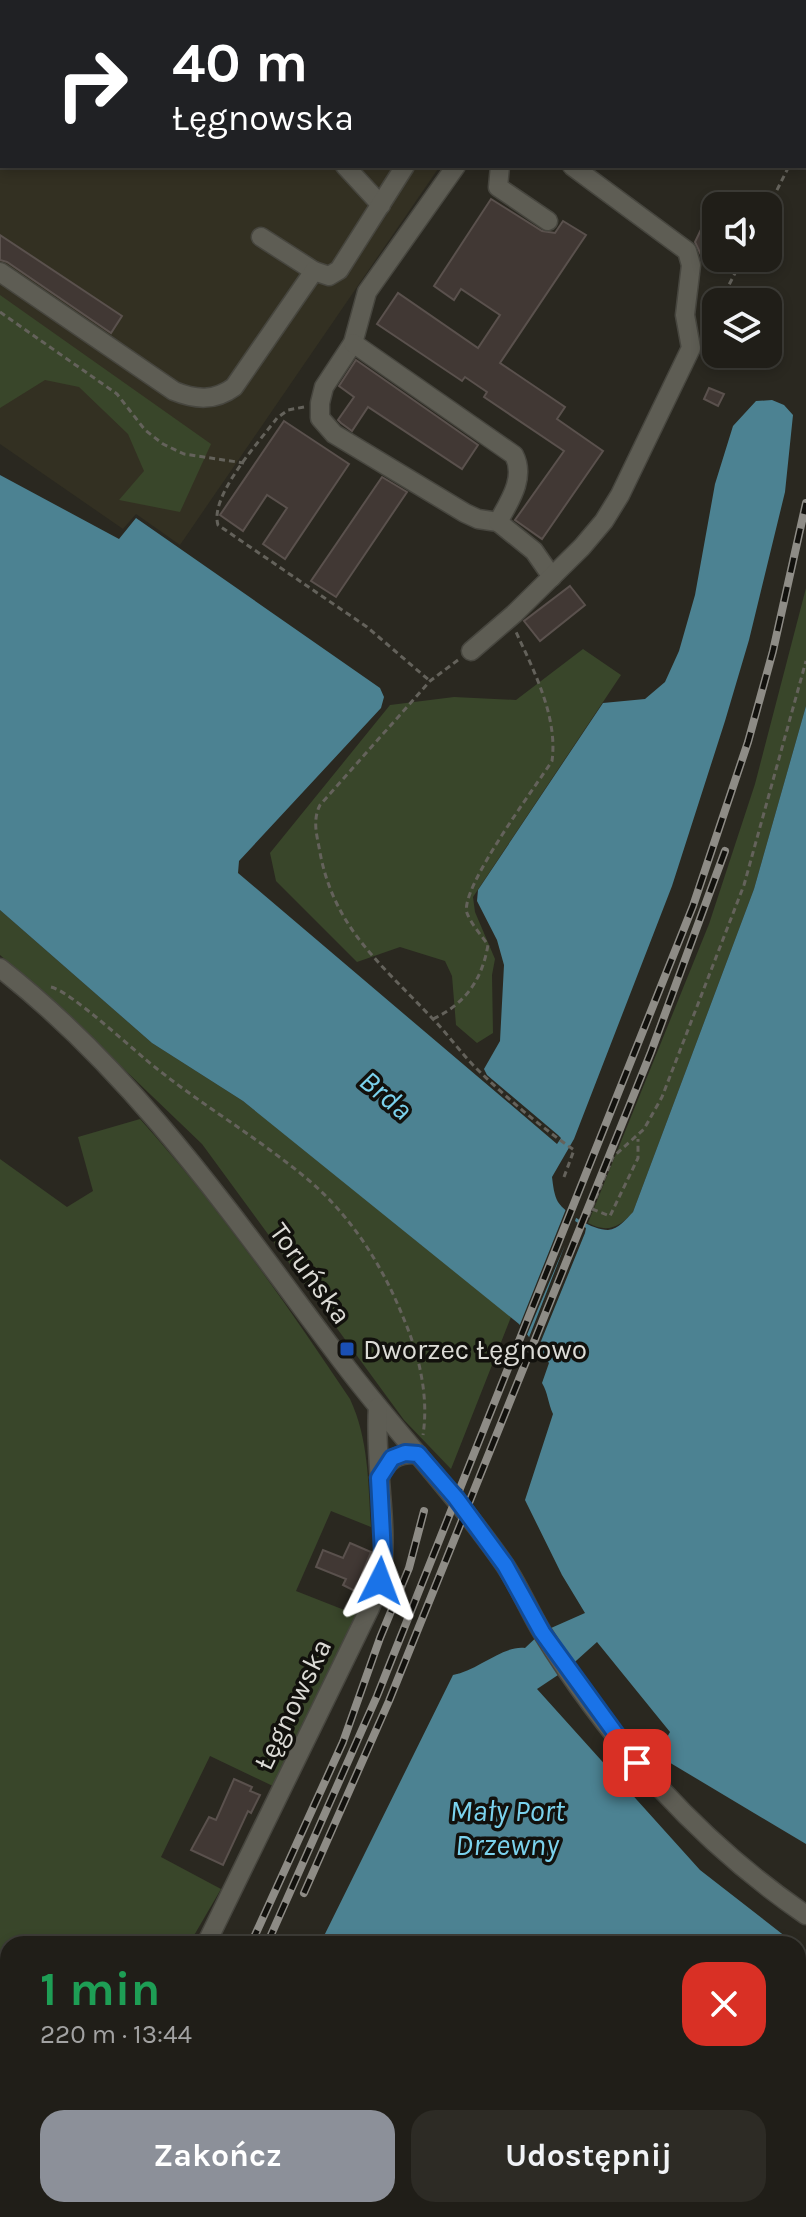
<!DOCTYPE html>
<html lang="pl">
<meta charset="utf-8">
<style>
body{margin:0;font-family:Karla,sans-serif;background:#2d2b25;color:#f1f3f6;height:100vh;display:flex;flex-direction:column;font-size:30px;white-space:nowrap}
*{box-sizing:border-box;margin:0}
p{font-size:26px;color:#a2a2a2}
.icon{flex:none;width:44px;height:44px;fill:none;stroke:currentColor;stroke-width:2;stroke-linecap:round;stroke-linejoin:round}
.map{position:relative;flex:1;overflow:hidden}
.drawer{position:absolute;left:0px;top:1936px;width:806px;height:282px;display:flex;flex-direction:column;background:#201e18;border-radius:24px 24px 0 0;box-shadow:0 4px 12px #0003,0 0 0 2px #3d3c37}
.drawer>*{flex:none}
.banner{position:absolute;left:0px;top:0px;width:806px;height:168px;box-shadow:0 4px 12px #0003,0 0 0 2px #3d3c37;background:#202124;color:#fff;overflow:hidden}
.buttons{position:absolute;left:702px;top:192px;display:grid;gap:16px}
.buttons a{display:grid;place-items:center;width:80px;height:80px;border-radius:16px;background:#201e18;box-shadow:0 4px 12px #0003,0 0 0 2px #3d3c37;font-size:40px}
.pin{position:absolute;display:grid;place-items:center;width:68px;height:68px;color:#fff;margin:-34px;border-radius:16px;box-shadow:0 4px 12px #0006}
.me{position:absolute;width:88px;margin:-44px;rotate:3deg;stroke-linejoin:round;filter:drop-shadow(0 0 6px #0008)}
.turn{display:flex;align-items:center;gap:28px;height:168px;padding:0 40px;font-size:36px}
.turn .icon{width:104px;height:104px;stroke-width:2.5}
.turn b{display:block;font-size:56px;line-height:68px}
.round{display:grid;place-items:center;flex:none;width:84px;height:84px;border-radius:24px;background:#2d2b25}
.head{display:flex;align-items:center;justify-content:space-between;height:136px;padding:0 40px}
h1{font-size:48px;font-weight:700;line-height:60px;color:#1e9e55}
.cta{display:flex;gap:16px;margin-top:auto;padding:16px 40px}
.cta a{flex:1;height:92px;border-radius:24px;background:#8c9099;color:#fff;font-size:32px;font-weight:700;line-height:92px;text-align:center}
.cta a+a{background:#2d2b25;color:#f1f3f6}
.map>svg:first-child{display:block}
.built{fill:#333022}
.green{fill:#39462a}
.water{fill:#4c8292}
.pier{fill:#2a2820}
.building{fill:#413834;stroke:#5a514d;stroke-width:2}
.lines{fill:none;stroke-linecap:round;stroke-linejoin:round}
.minor-casing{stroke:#47463f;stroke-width:21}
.path{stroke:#64625b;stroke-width:3;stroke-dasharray:6 4;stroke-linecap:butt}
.minor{stroke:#5e5d54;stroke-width:18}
.rail-casing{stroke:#8e8c86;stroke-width:8}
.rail{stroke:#12110d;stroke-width:5;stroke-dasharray:15;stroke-linecap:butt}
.route-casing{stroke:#114b97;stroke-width:20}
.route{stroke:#1a73e8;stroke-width:14}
.transit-dot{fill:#1a4fb4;stroke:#12110d;stroke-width:3}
.labels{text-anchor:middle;stroke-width:7;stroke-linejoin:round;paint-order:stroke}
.street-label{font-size:28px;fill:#dcdbd6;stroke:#12110d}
.poi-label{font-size:28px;fill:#dcdbd6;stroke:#12110d;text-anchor:start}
.water-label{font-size:30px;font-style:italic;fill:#7bd2ed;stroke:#12110d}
</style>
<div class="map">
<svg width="806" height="2217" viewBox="0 0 806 2217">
<rect width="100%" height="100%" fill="#2a2820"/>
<!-- built -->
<path class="built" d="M0 0H552L2 2V166H440L180 545 136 514 123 529 0 444Z"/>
<!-- green -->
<g class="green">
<path d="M0 295 211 444 180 512 119 500 144 471 128 434 79 387 45 380 0 408Z"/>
<path d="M806 588V706L754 889 633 1212C619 1228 607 1233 588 1223L709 924 755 784Z"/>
<path d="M583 649 621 675 473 897 475 912 495 959 492 975 493 1033 477 1043 456 1025 452 976 445 961 400 947 357 962 276 881 270 853 390 705 454 697 516 700Z"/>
<path d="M0 910 152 1043 243 1101 511 1317 451 1469 404 1420 202 1144 54 1002 0 955Z"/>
<path d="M140 1119C219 1207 285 1302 350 1399 369 1440 368 1483 371 1527L331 1511 296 1591 357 1615 275 1787 210 1756 161 1857 221 1889 189 1944H8V2210H40L37 2217H0V1159L67 1207 93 1191 78 1137Z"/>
</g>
<!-- water -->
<g class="water">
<path d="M772 400 784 405 793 415 785 492 749 640 725 721 672 886 574 1139 552 1177C553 1185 554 1195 558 1202 566 1214 593 1230 608 1230 619 1229 626 1219 633 1212L754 889 806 706V1844L657 1755 670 1732 597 1642 567 1669 537 1689 700 1870 795 1944H320L453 1675C477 1671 503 1645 525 1648L542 1632 585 1613 562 1575 525 1500 553 1414C548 1403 548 1393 542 1383L549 1363 519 1324 243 1101 152 1043 0 910V475L119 539 136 518 380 688 384 697 381 708 239 861 238 873 557 1144 561 1138 558 1135 487 1075 484 1069 500 1041 504 965 497 940 477 901 478 890 603 703 645 699 665 682 679 651 695 595 715 484 733 426 756 401Z"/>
<path d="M798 1946 806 1952V2217H184L187 2210H798Z"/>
</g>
<!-- pier -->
<path class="pier" d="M566 1209 577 1215 575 1221 586 1228 585 1233 537 1351 528 1340 565 1245 526 1337 519 1327Z"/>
<!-- building -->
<g class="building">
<path d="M716 198V253L712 260 701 255 695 242Z"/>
<path d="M491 199 542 231 555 233 563 221 586 235 500 363 565 407 557 419 603 451 542 539 515 520 564 451 484 397 487 392 465 377 462 381 377 324 398 293 478 348 500 315 461 289 454 300 434 286Z"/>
<path d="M0 235 122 316 111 333 7 262 0 260Z"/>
<path d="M356 360 478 445 462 469 368 407 352 431 341 423 338 420 354 397 339 386Z"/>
<path d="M709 388 724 394 718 406 704 399Z"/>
<path d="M284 421 349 464 285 559 263 544 287 508 267 495 243 531 220 515Z"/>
<path d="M382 477 407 492 336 597 311 581Z"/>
<path d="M570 586 585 605 540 641 524 621Z"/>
<path d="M350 1543 371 1552 355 1591 343 1585 346 1579 316 1567 323 1550 343 1558Z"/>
<path d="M234 1779 252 1787 250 1791 260 1795 251 1813 248 1811 223 1865 191 1850 209 1817 216 1820Z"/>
</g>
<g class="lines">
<defs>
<g id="minor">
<path d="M384 2 385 0"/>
<path d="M492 2 493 0"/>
<path d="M583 2 584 0"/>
<path d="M345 166 381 205"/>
<path d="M456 166 367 292 353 343 324 387 320 403V418L334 434 465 513 478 519 498 522"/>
<path d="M500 166 498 187 548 221"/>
<path d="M261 237 314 271"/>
<path d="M0 272 174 391C196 400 215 401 234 387L314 271 329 276 339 270 405 166"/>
<path d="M353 343 514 455C526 478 509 502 498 522L534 551 552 577"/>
<path d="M471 651 514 614 582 547 604 521 620 495 691 348 685 315 691 265 687 251 572 166"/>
<path d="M0 968C139 1077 236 1221 341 1360 393 1429 453 1491 502 1561 518 1583 528 1609 542 1632 610 1742 699 1842 806 1915"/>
<path d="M379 1478C388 1459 397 1453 418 1454"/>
<path d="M206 1944 370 1608C374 1597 380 1585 382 1572 388 1518 374 1462 378 1407"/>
<path d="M61 2217 64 2210"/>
</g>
</defs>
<!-- minor casing -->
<use href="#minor" class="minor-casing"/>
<!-- path -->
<g class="path">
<path d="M756 0V2"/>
<path d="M804 138 806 137"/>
<path d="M768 208 789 166"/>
<path d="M720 302 743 258"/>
<path d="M0 312 117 394 145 430 163 444 184 454 244 463"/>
<path d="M705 329 716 310"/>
<path d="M304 407 288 410 277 418C260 441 209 496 218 525L367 627 430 681"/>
<path d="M458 660 430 681 320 805C313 819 316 832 319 847 332 926 379 962 431 1017 448 1034 462 1055 480 1072 509 1100 541 1127 574 1150L564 1177"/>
<path d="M51 987C72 992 134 1051 156 1068 206 1108 263 1141 312 1183 353 1219 383 1267 403 1317 419 1354 429 1396 423 1435"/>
<path d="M433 1019C465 1004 482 980 488 945 482 936 471 924 467 913 459 889 536 786 552 761 558 717 534 671 516 632"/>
<path d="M592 1209 610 1216 638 1158V1139"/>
<path d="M588 1217 613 1157 644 1129 662 1097 744 885 806 661"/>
<path d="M175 2217 183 2210"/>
</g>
<!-- minor -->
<use href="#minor" class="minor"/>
<defs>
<g id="rail">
<path d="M304 1893 389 1701 651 1052 725 851"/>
<path d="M251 1944 343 1742 380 1638 409 1568 424 1511"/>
<path d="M267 1944 377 1696 693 906 748 742 773 651 806 503"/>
<path d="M115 2217 119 2210"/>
<path d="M130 2217 134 2210"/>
</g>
</defs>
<!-- rail casing -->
<use href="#rail" class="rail-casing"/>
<!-- rail -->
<use href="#rail" class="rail"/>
</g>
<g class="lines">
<defs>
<path id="route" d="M380 1581 383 1554 379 1478 392 1458 405 1453 418 1454 456 1498 505 1565 542 1632 637 1763"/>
</defs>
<!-- route casing -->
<use href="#route" class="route-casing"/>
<!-- route -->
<use href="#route" class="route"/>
</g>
<!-- markers -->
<rect class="transit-dot" x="339" y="1341" width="16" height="16" rx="4"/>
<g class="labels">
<!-- street labels -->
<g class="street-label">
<text transform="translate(311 1273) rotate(54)" y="10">Toruńska</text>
<text transform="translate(292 1704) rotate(-64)" y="10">Łęgnowska</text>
</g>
<!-- poi labels -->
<g class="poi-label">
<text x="363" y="1359">Dworzec Łęgnowo</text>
</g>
<!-- water labels -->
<g class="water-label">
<text transform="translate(386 1095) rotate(40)" y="10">Brda</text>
<text x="507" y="1821">Mały Port<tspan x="507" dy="34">Drzewny</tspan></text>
</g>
</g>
</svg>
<div class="buttons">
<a><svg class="icon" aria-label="sound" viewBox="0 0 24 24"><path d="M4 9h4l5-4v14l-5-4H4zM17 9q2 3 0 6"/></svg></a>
<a><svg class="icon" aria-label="layers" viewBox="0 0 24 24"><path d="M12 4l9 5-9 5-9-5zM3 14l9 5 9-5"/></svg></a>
</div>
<div class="pin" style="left:637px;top:1763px;background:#d93025"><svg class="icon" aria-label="arrive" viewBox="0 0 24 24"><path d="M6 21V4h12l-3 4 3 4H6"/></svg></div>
<svg class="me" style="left:380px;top:1581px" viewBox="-20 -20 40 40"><path d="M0-17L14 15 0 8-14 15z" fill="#1a73e8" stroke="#fff" stroke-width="4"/></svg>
<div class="banner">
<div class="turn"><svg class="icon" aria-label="right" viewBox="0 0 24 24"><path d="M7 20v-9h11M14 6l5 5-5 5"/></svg><div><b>40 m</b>Łęgnowska</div></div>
</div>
<section class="drawer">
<div class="head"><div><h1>1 min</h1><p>220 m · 13:44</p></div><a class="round" style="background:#d93025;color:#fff"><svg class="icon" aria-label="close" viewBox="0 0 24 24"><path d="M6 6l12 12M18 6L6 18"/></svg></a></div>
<div class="cta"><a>Zakończ</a><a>Udostępnij</a></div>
</section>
</div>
